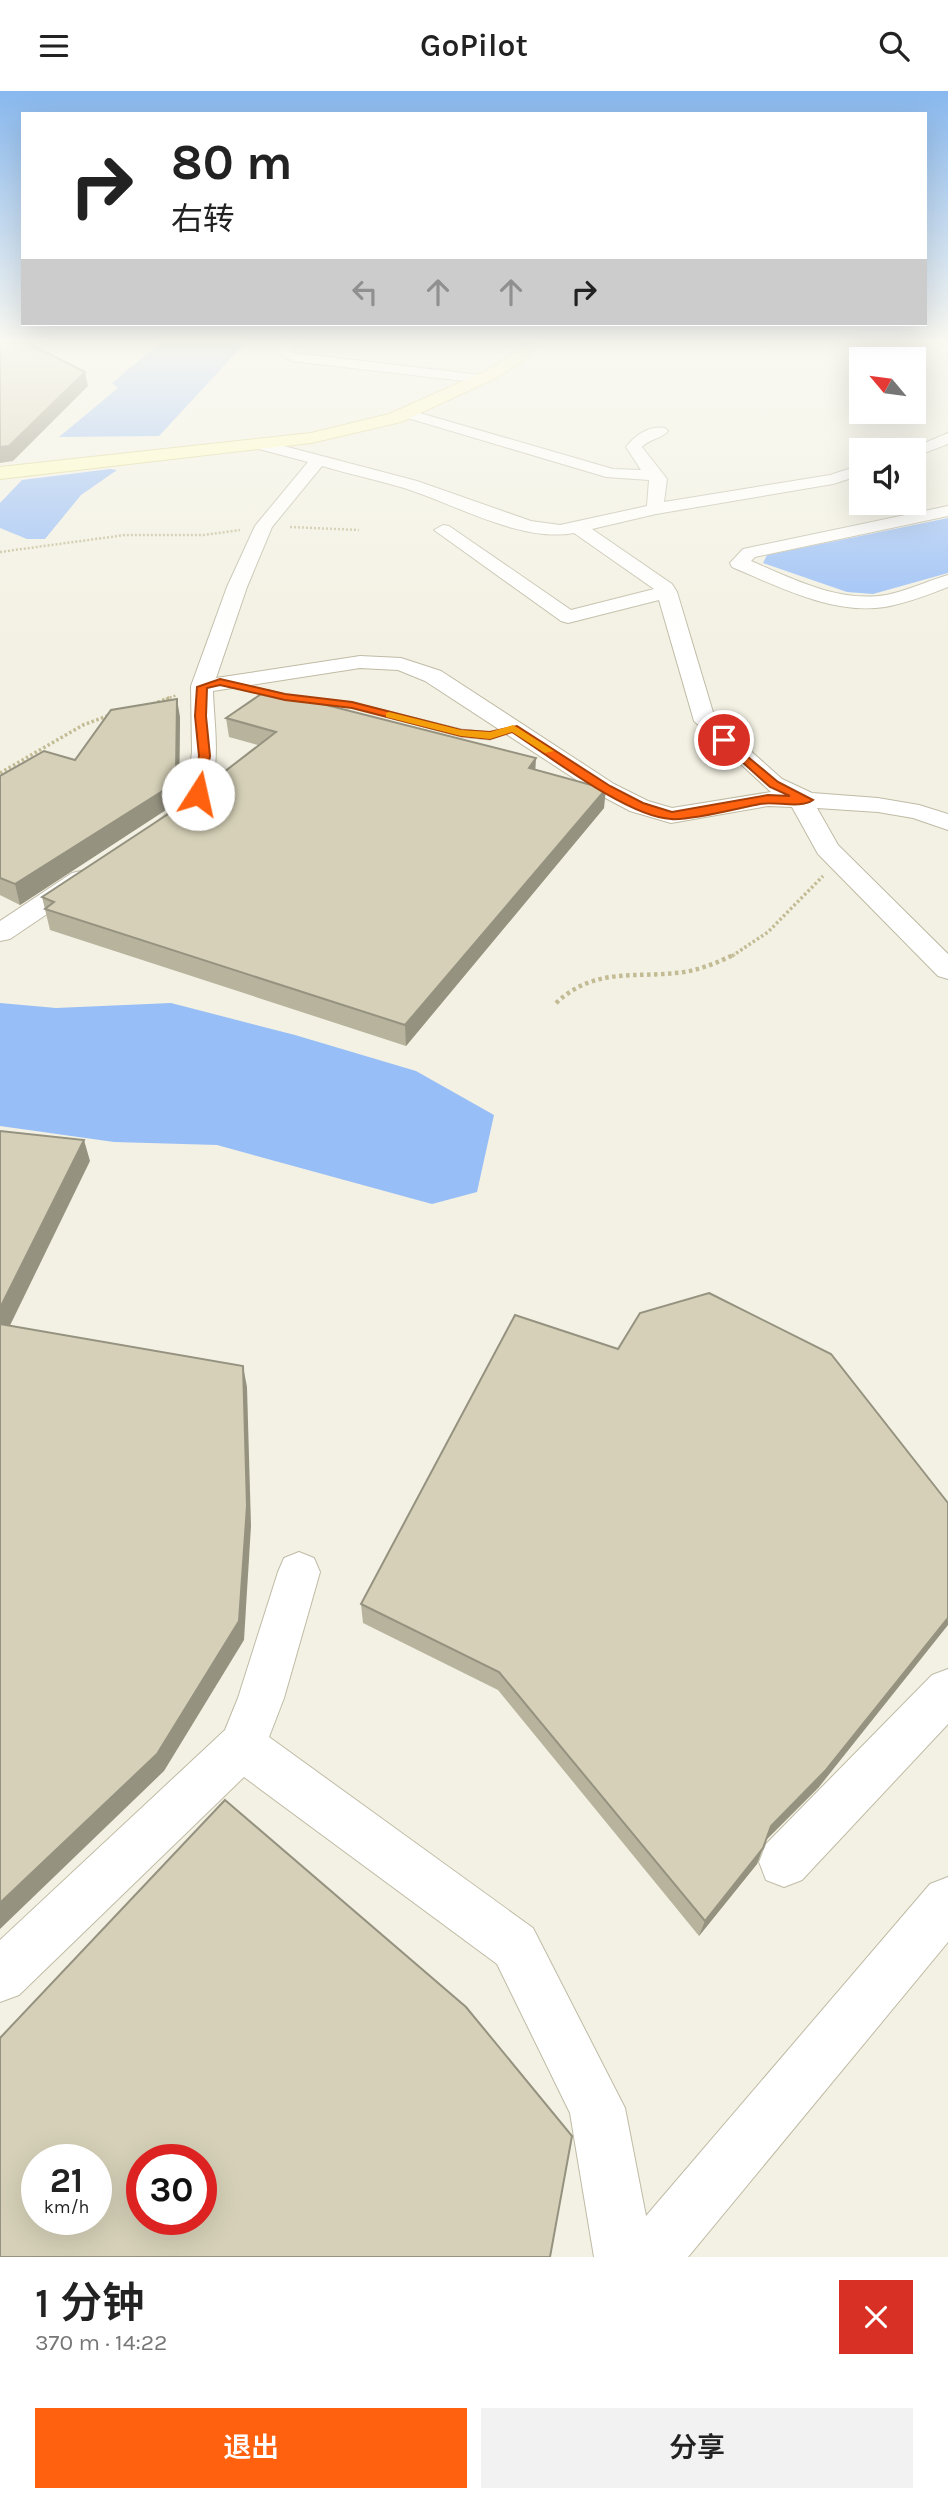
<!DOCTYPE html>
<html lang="zh">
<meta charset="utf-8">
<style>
body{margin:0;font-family:Karla,"Noto Sans SC",sans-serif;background:#f2f2f2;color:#222;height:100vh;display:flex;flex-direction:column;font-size:26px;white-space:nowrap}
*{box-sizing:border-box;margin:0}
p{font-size:23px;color:#767676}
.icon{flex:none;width:38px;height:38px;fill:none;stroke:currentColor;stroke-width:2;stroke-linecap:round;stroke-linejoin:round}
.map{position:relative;height:2166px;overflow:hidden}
.side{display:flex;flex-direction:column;background:#fff;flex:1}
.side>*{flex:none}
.banner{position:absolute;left:21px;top:21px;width:906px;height:214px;border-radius:0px;box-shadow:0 7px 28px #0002;background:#fff;color:#222;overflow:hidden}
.needle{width:46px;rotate:299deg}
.fabs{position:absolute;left:849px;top:256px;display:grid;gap:14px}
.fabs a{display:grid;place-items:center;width:77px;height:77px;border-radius:0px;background:#fff;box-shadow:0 7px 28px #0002;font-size:35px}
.speed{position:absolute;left:21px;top:2053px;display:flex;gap:14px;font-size:35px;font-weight:700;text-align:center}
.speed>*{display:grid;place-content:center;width:91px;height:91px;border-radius:50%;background:#fff;box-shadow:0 7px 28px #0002;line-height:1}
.speed small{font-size:18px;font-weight:400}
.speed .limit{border:10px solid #d22;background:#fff;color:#111}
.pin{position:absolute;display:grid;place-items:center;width:60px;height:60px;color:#fff;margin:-30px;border:4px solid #fff;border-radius:50%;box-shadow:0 2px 7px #0007}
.me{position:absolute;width:77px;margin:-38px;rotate:10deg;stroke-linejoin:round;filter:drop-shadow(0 0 5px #0008)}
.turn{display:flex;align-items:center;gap:24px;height:147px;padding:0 35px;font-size:32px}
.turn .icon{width:91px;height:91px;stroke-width:2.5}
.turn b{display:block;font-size:49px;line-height:60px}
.lanes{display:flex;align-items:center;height:66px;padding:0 35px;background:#0003;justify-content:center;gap:35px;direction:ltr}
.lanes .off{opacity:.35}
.round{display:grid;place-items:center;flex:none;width:74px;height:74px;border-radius:0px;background:#f2f2f2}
.head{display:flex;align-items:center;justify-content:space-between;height:119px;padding:0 35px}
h1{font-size:42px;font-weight:600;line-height:52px}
.button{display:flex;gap:14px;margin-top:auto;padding:14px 35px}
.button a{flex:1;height:80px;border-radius:0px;background:#ff610e;color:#fff;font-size:28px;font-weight:600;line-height:80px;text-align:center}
.button a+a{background:#f2f2f2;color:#222}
header{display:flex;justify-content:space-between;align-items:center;height:91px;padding:0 35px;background:#fff;font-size:32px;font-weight:600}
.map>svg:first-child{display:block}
.water{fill:#98bef7}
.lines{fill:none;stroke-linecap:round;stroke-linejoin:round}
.lane-casing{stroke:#bfbba5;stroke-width:1}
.street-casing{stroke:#bfbba5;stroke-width:2}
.secondary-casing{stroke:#d7d28e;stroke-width:2}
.path-far2{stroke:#c2bb94;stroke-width:2.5;stroke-dasharray:2 2;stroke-linecap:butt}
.path-far1{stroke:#c2bb94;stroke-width:3.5;stroke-dasharray:2.5 2.5;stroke-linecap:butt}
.path{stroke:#c2bb94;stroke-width:4.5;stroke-dasharray:3.5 3.5;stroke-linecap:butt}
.lane{fill:#fff;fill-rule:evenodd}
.street{fill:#fff;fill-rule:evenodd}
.secondary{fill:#fffcc1;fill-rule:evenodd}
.wall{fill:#b7b39d}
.shaded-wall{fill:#959280}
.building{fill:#d5d0b7;stroke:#959280;stroke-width:2;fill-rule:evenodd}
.route{fill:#ff610e;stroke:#a63f09;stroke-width:2}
.slow{fill:#f59e0b}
</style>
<header><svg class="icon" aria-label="menu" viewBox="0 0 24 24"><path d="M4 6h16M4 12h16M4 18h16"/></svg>GoPilot<svg class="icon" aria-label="search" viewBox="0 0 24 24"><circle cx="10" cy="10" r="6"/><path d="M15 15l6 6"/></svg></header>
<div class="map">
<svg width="948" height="2166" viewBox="0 0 948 2166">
<rect width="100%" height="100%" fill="#f3f1e3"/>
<!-- water -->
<g class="water">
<path d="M161 251H246L159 345 59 346 118 297 112 292Z"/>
<path d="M110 378 117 379 81 404 45 448H27L0 437V412L22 389Z"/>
<path d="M948 427V482L873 503 847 501 763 472 767 464Z"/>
<path d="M0 912 56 917 171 912 295 944 416 980 494 1024 477 1101 432 1113 217 1054 114 1051 0 1035Z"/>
</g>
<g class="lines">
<defs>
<path id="lane" d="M220 588 284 603 352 611 461 638 489 641 513 633 519 637 490 649 461 646 352 617 284 609 216 593 214 591Z"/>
<g id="street">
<path d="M285 251H298L292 261 295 262 481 284 488 288 481 292 292 270 277 262Z"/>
<path d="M406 318 613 378 641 379 626 356C635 344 650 334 665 337L668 340C661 348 649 348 642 356L667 388 664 411 830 384 861 374V384L833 393 656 423 592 438 672 493 677 501 715 628 782 688 812 702 878 707 919 714 948 723V739L913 727 878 721 817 717 838 754 948 863V888L938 885 818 763 792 716 768 715 671 732 630 720 598 703 425 590 398 579 360 577 213 600C214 642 228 706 184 732 175 738 169 740 158 737L155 732 177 715 188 695 192 661 191 595 227 496 255 435 308 371 255 357 253 354 255 351 261 349 417 390 531 430 560 434 647 415 649 389 606 386 401 325 399 322ZM322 375C349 383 377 389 404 397 455 413 521 452 574 442L654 498 571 519 449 435 443 434 434 439 561 530 568 532 659 509 694 630 771 701 672 717 648 710 614 693 441 580 401 567 360 565 216 587 247 496 272 436Z"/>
<path d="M948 342V353L914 366V359H908Z"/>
<path d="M948 415V425L755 466 751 470C793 488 839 512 886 504 907 500 927 490 948 484V496C928 504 907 512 885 516 833 524 779 496 732 476L730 472 743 458Z"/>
<path d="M81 780 90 782 94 788 90 794 10 848 0 850V830L72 782Z"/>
<path d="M299 1461 314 1467 320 1481 284 1607 269 1646 533 1837 625 2017 646 2125 930 1793 948 1786V1851L688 2166H594L570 2022 497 1873 244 1686 19 1904 0 1911V1849L225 1639 238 1607 278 1481 284 1467Z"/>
<path d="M948 1578V1633L802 1789 784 1796 766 1789 759 1771 766 1753 932 1584Z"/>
</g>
<path id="secondary" d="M524 251H540L523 270 498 286 401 331 311 352 0 388V376L311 342 389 323 486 280 511 264Z"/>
</defs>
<!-- lane casing -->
<use href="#lane" class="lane-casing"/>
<!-- street casing -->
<use href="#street" class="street-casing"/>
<!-- secondary casing -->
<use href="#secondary" class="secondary-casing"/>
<!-- path-far2 -->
<g class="path-far2">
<path d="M290 436 359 439"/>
<path d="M0 461 125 444H204L240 439"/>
<path d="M166 608 177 604"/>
</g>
<!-- path-far1 -->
<g class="path-far1">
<path d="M153 613 171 606"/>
<path d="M0 682 83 634 110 624"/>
<path d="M732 865 768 841 823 785"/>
</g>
<!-- path -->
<path class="path" d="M556 912C596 875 635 888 684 881 702 878 719 871 735 863"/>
<!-- lane -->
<use href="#lane" class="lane"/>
<!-- street -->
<use href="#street" class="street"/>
<!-- secondary -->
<use href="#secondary" class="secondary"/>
</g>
<!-- wall -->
<g class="wall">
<path d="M180 626 179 703 175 713 20 814 0 804V685L75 669Z"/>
<path d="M226 627 535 679 604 717 406 955 50 839 42 806 194 706 258 654 229 646Z"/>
<path d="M361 1513 819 1696 766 1749 757 1773 699 1845 498 1599 363 1532Z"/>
</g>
<!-- shaded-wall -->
<g class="shaded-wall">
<path d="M85 281 88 295 13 370 0 372V356Z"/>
<path d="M177 608 180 626 179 703 175 713 20 814 15 793Z"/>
<path d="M536 667 535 686 529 677Z"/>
<path d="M606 698 604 717 406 955 405 934Z"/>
<path d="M84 1049 90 1070 1 1253 0 1250V1217Z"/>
<path d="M243 1275 247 1296 251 1435 244 1549 164 1680 0 1838V1812Z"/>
<path d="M948 1527V1534L819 1696 764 1751 771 1735Z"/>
<path d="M763 1757 757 1773 699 1845 705 1830Z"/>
</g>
<!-- building -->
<g class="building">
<path d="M0 251H26L85 281 9 355 0 356Z"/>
<path d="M267 599 536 667 529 677 606 698 405 934 45 818 54 811 42 806 194 706 198 701 276 641 226 627Z"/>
<path d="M177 608 176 684 172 694 15 793 0 787V685L44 660 75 669 111 619Z"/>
<path d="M0 1040 84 1049 0 1217Z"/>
<path d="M709 1202 831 1263 948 1412V1527L826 1679 771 1735 763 1757 705 1830 499 1581 361 1513 515 1224 618 1258 640 1222Z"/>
<path d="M0 1233 243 1275 247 1415 239 1530 157 1663 0 1812Z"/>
<path d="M225 1709 466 1916 572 2045 550 2166H0V1947ZM37 2068H96V2128H37ZM142 2068H201V2128H142Z"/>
</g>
<!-- sky -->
<linearGradient id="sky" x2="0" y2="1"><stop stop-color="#88b8ee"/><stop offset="0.45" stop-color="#faf9f2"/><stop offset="1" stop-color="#faf9f2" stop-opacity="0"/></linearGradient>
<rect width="948" height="554" fill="url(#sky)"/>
<!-- route -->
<path class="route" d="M220 588 285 603 352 611 461 639 490 641 517 635 610 695 643 712 672 721 768 704 790 705 770 696 720 651V647L724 646 778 691 813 709C801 718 775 710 760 713 739 717 690 730 671 728 628 726 549 665 512 641L490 648 461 645 352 617 285 609 220 594 207 597 206 625 210 665 203 703 198 707 192 703 199 665 195 625 197 596Z"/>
<!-- slow -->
<path class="slow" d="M389 621 461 639 490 641 513 634 554 660 545 662 512 641 490 648 461 645 386 626V622Z"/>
</svg>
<div class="fabs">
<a><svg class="needle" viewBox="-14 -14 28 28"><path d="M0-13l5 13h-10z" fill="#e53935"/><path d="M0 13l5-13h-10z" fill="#767676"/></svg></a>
<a><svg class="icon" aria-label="sound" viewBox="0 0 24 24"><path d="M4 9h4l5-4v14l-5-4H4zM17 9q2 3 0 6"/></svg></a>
</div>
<div class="speed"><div>21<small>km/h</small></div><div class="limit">30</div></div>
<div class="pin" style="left:724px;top:649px;background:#d93025"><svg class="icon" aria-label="arrive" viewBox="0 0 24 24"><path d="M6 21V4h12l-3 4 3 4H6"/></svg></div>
<svg class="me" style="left:198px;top:703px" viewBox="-20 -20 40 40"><circle r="19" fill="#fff"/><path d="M0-13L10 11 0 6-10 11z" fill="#ff610e"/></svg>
<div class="banner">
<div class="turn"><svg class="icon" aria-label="right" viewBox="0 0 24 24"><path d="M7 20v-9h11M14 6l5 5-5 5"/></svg><div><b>80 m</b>右转</div></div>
<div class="lanes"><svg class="icon off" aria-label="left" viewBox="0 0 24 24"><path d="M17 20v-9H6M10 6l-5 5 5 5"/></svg><svg class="icon off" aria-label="ahead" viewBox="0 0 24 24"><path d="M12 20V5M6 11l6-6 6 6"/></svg><svg class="icon off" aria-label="ahead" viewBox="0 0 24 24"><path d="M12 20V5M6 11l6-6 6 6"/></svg><svg class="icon" aria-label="right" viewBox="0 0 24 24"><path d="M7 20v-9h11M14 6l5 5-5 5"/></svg></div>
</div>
</div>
<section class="side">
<div class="head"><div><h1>1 分钟</h1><p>370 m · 14:22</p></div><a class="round" style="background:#d93025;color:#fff"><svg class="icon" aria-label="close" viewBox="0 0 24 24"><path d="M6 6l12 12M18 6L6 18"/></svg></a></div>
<div class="button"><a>退出</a><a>分享</a></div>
</section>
